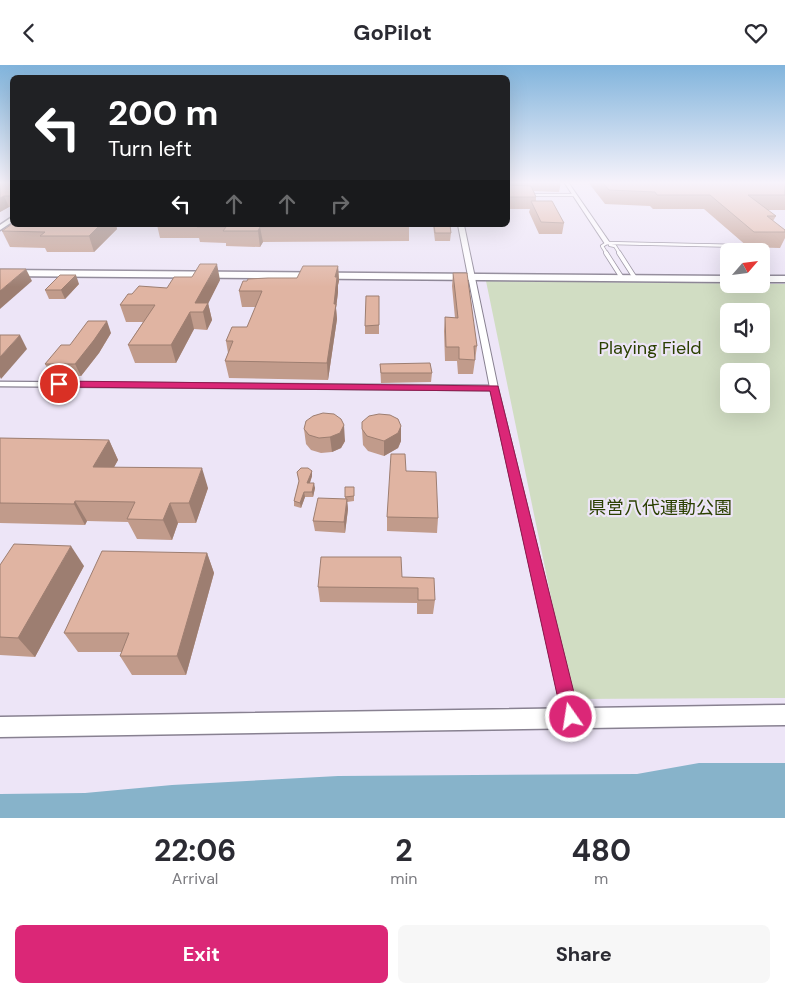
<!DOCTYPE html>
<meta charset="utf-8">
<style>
body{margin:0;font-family:"DM Sans","Noto Sans JP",sans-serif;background:#f7f7f7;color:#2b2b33;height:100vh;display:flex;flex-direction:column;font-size:19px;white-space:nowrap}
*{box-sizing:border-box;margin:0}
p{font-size:16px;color:#7c7c81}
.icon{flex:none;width:28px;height:28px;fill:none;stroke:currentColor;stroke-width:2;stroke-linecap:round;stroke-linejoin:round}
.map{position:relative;height:753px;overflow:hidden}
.panel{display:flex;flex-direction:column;background:#fff;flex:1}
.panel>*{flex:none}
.guide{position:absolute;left:10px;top:10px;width:500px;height:152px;border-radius:8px;box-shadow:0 5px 20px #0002;background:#202124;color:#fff;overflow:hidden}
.needle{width:32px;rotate:62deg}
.tools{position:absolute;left:720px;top:178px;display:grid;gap:10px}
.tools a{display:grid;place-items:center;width:50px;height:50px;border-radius:8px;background:#fff;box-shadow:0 5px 20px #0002;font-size:25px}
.pin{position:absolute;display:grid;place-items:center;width:42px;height:42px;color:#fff;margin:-21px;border:2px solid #fff;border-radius:50%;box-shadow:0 1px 5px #0007}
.me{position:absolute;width:55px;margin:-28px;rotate:347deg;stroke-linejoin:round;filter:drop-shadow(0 0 4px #0008)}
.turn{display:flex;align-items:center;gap:18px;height:105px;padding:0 15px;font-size:22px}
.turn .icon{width:65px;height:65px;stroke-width:2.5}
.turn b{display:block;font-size:35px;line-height:42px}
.lanes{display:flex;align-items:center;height:48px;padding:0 15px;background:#0003;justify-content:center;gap:25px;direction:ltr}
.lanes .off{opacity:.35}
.eta{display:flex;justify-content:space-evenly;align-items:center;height:85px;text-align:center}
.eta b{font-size:30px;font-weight:700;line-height:35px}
.primary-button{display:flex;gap:10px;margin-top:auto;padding:10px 15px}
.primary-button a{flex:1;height:58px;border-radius:8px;background:#db2777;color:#fff;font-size:20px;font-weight:700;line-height:58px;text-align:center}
.primary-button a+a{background:#f7f7f7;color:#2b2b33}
header{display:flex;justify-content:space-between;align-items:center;height:65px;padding:0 15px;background:#fff;font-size:22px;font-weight:700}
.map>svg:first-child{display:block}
.green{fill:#d1ddc3;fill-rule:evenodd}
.water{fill:#87b3ca}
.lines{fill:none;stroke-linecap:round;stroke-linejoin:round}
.service-far2-casing{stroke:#888191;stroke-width:4}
.service-far1-casing{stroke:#888191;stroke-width:5.5}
.service-casing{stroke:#888191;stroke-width:7}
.minor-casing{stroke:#888191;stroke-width:2}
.tertiary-casing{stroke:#888191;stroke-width:3}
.service-far2{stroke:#fff;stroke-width:2.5}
.service-far1{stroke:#fff;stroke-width:4}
.service{stroke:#fff;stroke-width:4.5}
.minor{fill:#fff;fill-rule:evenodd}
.tertiary{fill:#fff;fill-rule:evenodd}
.wall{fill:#c19b8b}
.shaded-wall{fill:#9d7e71}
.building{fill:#e0b4a2;stroke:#9d7e71}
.route{fill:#db2777;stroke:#8e194d}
.labels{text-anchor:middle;stroke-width:4.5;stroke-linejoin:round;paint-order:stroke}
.park-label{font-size:18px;fill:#2b4001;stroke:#ede5f7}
</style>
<header><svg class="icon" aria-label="back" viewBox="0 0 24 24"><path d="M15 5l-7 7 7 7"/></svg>GoPilot<svg class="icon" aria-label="heart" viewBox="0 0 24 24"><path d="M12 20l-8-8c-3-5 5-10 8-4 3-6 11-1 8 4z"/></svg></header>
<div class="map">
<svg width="785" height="753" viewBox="0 0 785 753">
<rect width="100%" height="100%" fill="#ede5f7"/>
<!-- green -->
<path class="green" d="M486 216 785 219V633L572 634ZM729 246H761V279H729ZM729 306H761V339H729Z"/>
<!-- water -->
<path class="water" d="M699 698H785V753H0V729L85 728 172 720 338 711 637 709Z"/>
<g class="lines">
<defs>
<g id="service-far2">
<path d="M529 130H573"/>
<path d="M610 180 615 181 620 189"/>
<path d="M607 189 602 181 607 178 742 181"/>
</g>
<g id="service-far1">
<path d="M606 188 622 213"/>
<path d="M619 188 635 213"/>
</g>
<path id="service" d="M0 319 494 323"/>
<g id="minor">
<path d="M564 117H568L610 178 609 179H605Z"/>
<path d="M458 160H464L498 323 579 652 576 657 571 660 566 657 563 652 490 323Z"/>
</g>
<g id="tertiary">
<path d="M12 152V157L0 165V160Z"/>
<path d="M0 205 729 211V217L0 211Z"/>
<rect x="761" y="211" width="24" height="6"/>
<path d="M785 640V660L0 672V652Z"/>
</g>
</defs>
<!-- service-far2 casing -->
<use href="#service-far2" class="service-far2-casing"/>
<!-- service-far1 casing -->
<use href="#service-far1" class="service-far1-casing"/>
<!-- service casing -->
<use href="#service" class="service-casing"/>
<!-- minor casing -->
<use href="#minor" class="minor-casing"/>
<!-- tertiary casing -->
<use href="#tertiary" class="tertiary-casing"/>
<!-- service-far2 -->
<use href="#service-far2" class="service-far2"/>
<!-- service-far1 -->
<use href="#service-far1" class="service-far1"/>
<!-- service -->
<use href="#service" class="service"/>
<!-- minor -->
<use href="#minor" class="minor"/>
<!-- tertiary -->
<use href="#tertiary" class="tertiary"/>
</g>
<!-- wall -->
<g class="wall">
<path d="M0 117H12V142H9L0 147Z"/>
<path d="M508 117H561L559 127 534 126 536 132V136L564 158 562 169H539L529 147 530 144H508Z"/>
<path d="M588 117H785V145H767L776 151 773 156 785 165V173L780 183 748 182 704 144H653L650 141 605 139Z"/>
<path d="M12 160H116L117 164 94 187H47L45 183 10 182 2 166Z"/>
<path d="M157 160H409V176L263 177 260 182 226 181V178L200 177 199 173H160Z"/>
<path d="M433 160H450L451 168 450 176H435Z"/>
<path d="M338 201 339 216 338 220V227L336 243 337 254 328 315 229 313 225 296 228 288 226 276 247 262 256 242H242L239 226 247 216 297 213Z"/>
<path d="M453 208 477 281 473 309H458L457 296H445L444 266 445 252 455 253 452 221Z"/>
<path d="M220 215 208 238 212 255 207 265 194 264 176 298H135L128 280 143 257H126L120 240 132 229 167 223Z"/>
<path d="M79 219 65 234H49L45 225Z"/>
<path d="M379 231V269H365V261Z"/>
<path d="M111 268 99 288 81 311H52L45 299 70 280Z"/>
<path d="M380 299 432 308 431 317 381 318Z"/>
<path d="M401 361V376L398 383 384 391 368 386 363 380 362 364Z"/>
<path d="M304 364 345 376 341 383 332 387 321 388 311 385 306 379Z"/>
<path d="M0 373 109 375 118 395 114 402 208 423 196 458H178L172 475 137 474 128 457 87 456 85 460 0 458Z"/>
<path d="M312 406V411L310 418 315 423 313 432H305L301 443 294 441V436L299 416 297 407Z"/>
<path d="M406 406 438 453 437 468 387 466V452Z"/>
<path d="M354 422V436L347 437 348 444 345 468 315 466 313 456 345 434V432Z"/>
<path d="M207 488 214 508 186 610H132L120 591 122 587H78L64 568Z"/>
<path d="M0 500 84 501 35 592 0 590Z"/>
<path d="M402 512 435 535 433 549H417V538L320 537 318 522Z"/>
</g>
<!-- shaded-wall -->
<g class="shaded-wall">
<path d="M4 131 9 142 0 147V133Z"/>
<path d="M100 160H116L117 164 94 187 89 171Z"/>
<path d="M260 162 263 177 260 182 258 166Z"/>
<path d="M217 199 220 215 208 239V238L212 255 207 265 203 247 195 238Z"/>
<path d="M338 201 339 216 338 220V227L336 243 337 254 328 315 327 298 334 239 335 212Z"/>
<path d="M26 204 32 216 0 244V226Z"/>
<path d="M76 210 79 219 65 234 61 225Z"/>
<path d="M190 247 194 264 176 298 171 280Z"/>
<path d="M107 256 111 268 99 288 81 311 75 299Z"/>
<path d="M20 270 27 284 1 314 0 312V292Z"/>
<path d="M344 360 345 376 341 383 332 387 330 372Z"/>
<path d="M401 361V376L398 383 384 391V376Z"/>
<path d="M109 375 118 395 103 422 93 402Z"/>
<path d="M202 403 208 423 196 458 189 438Z"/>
<path d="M312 406V411L308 423 307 418Z"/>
<path d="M314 418 315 423 313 432 312 427Z"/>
<path d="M304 427 305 432 301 443 300 438Z"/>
<path d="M347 434 348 444 345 468 344 457Z"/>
<path d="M75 436 87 456 85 460 74 439Z"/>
<path d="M170 438 178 458 172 475 163 455Z"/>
<path d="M71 481 84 501 35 592 18 573Z"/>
<path d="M207 488 214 508 186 610 177 591Z"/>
</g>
<!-- building -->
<g class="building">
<path d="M0 117H12V131H4L0 133Z"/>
<path d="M602 117H785V130H748L776 151H767L785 165V167H754L710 130H657L655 127 609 125Z"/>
<path d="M508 118 509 120 531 121 536 132H508Z"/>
<path d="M531 136H552L564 158 541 157Z"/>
<path d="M12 159V160H100L89 171H40L45 167 2 166Z"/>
<path d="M198 160H409L260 162 258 166H223L226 162H197Z"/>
<path d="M434 160H450L451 168H435Z"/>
<path d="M200 199H217L195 238H208L203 247H190L171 280H128L155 240H120L128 229H132L139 221 167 223 174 212H192Z"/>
<path d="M303 201H338L335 212H337L334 239H336L327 298 225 296 233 276H226L232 262H247L262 226H239L243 216H247L248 214 268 213H297Z"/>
<path d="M0 204H26L0 226Z"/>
<path d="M453 208H467L477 281H474L475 295 459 294V282H446L445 252 458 253Z"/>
<path d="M60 210H76L61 225H45Z"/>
<path d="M366 231H379V260L365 261Z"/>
<path d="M88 256H107L94 275 75 299H45L61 280H70Z"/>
<path d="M0 270H20L0 292Z"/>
<path d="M430 298 432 308H381L380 299Z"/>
<path d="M323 348 334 349 341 354 344 360 340 368 330 372 319 373 309 370 304 364 306 356 313 351Z"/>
<path d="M379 349 390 350 398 354 401 361 398 368 384 376 367 371 362 364V357L369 351Z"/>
<path d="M0 373 109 375 93 402 202 403 189 438H170L163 455 127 454 135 437 75 436 74 439 0 438Z"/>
<path d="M391 389H405L406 406 436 407 438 453 387 452Z"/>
<path d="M301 403H308L312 406 307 418H314L312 427H304L300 438 294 436 299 416 297 407Z"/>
<path d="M345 422H354V431L345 432Z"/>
<path d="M318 433 347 434 344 457 313 456Z"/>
<path d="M14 479 71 481 18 573 0 572V500Z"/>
<path d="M102 486 207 488 177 591H120L129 568H64Z"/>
<path d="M321 492H401L402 512 434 513 435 535H418V523L318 522Z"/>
</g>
<!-- sky -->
<linearGradient id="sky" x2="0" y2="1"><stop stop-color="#81b4dc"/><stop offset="0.53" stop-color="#f7f3fb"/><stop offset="1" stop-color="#f7f3fb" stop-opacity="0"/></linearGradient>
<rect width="785" height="222" fill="url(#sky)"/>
<!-- route -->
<path class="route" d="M59 316 498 321 580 652 577 658 571 661 565 658 562 652 490 326 56 322V317Z"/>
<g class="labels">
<!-- park labels -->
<g class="park-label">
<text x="650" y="289">Playing Field</text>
<text x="660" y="449">県営八代運動公園</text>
</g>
</g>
</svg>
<div class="tools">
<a><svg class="needle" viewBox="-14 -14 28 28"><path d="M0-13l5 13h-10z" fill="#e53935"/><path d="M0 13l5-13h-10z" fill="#7c7c81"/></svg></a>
<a><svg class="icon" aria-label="sound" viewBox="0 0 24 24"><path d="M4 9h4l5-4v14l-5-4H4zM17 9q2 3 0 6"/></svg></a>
<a><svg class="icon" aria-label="search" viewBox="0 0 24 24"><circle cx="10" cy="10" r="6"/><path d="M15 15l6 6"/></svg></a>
</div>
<div class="pin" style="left:59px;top:319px;background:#d93025"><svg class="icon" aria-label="arrive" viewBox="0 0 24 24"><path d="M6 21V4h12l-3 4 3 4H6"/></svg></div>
<svg class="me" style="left:571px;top:652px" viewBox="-20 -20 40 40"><circle r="17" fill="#db2777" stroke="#fff" stroke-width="3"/><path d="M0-11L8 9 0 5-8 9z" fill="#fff"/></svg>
<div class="guide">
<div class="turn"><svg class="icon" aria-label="left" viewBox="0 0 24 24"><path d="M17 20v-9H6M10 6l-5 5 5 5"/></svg><div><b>200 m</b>Turn left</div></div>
<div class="lanes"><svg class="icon" aria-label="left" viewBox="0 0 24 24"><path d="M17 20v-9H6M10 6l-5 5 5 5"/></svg><svg class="icon off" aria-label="ahead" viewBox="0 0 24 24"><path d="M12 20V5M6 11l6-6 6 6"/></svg><svg class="icon off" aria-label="ahead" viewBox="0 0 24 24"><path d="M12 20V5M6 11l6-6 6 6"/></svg><svg class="icon off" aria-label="right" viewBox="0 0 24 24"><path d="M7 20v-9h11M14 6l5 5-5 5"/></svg></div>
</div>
</div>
<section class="panel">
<div class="eta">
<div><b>22:06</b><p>Arrival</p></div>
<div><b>2</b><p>min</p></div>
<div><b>480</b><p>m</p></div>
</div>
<div class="primary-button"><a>Exit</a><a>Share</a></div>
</section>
